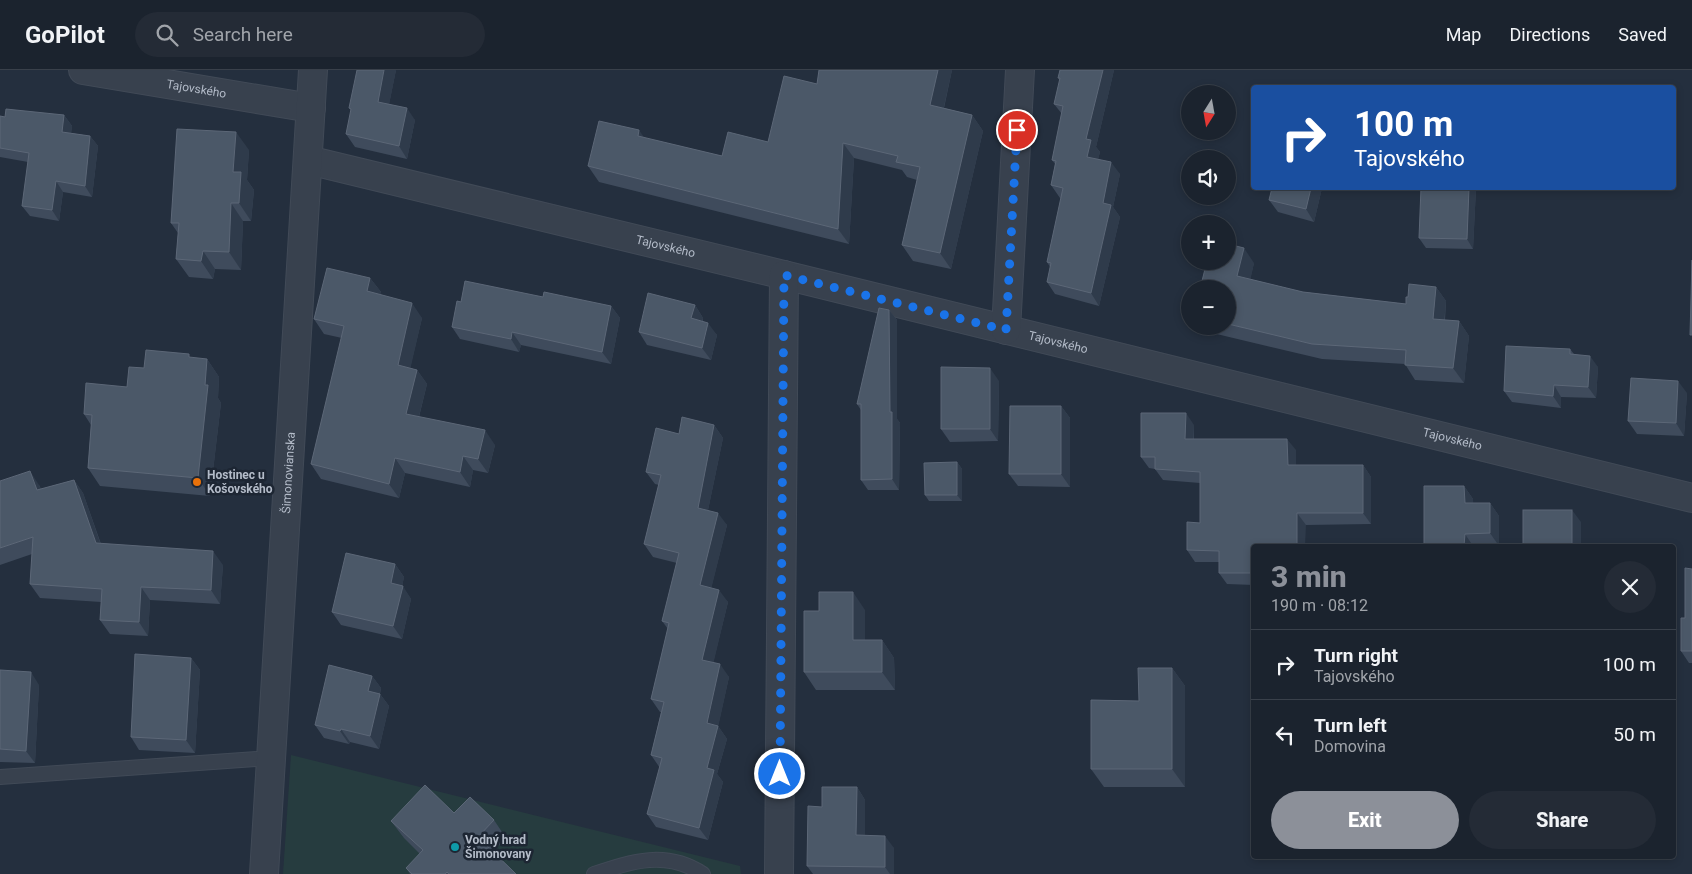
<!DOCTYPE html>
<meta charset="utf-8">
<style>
body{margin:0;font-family:Roboto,sans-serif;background:#242b36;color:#f1f3f6;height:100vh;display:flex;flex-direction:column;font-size:19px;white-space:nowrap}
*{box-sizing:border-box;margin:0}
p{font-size:16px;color:#a0a4aa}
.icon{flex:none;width:28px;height:28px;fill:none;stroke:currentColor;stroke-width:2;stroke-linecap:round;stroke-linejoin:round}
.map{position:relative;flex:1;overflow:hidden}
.side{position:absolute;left:1251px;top:474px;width:425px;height:315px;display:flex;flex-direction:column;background:#1b232e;border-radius:5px;box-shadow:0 2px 8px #0003,0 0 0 1px #39404a}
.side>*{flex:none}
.guide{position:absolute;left:1251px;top:15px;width:425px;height:105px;border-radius:5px;box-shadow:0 2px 8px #0003,0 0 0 1px #39404a;background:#1a4fa0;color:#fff;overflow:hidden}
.needle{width:32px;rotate:191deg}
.controls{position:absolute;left:1181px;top:15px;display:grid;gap:10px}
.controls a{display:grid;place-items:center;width:55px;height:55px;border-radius:50%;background:#1b232e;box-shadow:0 2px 8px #0003,0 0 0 1px #39404a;font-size:25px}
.pin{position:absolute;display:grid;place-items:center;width:42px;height:42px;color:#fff;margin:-21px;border:2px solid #fff;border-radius:50%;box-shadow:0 1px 5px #0007}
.me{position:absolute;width:55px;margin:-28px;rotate:0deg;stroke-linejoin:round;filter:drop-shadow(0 0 4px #0008)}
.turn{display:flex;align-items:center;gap:18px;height:105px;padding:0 20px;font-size:22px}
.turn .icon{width:65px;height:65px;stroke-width:2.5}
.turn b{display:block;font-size:35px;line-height:42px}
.round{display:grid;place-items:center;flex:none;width:52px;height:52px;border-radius:26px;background:#242b36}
.summary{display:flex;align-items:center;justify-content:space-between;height:85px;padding:0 20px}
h1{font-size:30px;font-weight:800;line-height:38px;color:#8c9099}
.cta{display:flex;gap:10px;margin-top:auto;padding:10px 20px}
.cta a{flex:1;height:58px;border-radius:30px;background:#8c9099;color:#fff;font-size:20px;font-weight:800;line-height:58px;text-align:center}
.cta a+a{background:#242b36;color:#f1f3f6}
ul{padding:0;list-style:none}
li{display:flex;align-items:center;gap:15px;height:70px;padding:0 20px;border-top:1px solid #39404a}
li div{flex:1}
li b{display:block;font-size:19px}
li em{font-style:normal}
header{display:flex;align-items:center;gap:30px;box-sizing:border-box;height:70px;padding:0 25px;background:#1b232e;border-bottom:1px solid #39404a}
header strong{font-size:24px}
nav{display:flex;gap:28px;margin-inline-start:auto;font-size:18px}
.search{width:350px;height:45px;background:#242b36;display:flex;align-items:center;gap:12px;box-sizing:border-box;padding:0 18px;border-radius:28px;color:#a0a4aa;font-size:19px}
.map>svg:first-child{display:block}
.green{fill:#263c3f}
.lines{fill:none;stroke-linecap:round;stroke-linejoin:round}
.service-casing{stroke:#414a57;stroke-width:16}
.minor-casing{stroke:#414a57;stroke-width:30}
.tertiary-casing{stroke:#414a57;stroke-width:30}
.service{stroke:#38414e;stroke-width:14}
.minor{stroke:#38414e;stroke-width:28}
.tertiary{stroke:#38414e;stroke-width:28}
.wall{fill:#3f4b5c}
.shaded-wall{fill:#2f3b4b}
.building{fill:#4b5868;stroke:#5c6777}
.route{stroke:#1a73e8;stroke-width:9;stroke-dasharray:0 16.2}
.food-dot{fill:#e8710a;stroke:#1d2633;stroke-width:2}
.culture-dot{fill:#0f9aa8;stroke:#1d2633;stroke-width:2}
.labels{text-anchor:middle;stroke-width:5;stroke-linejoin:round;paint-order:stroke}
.street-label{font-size:12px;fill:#b4bcc9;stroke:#1d2633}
.poi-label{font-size:12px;font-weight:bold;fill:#b4bcc9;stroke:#1d2633;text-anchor:start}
</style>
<header>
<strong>GoPilot</strong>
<div class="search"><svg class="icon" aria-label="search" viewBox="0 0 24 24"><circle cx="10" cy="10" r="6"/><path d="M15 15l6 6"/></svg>Search here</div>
<nav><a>Map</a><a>Directions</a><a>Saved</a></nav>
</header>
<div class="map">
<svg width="1692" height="804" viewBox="0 0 1692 804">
<rect width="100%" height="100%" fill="#242f3e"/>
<!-- green -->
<path class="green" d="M291 685 740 796 741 804H283Z"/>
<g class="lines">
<defs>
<g id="service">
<path d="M0 707 271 688"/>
<path d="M594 804C633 791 666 780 703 804"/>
</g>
<g id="minor">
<path id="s1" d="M83 0 311 38"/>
<path id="s2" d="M308 90 784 205 1692 428"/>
<path d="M1006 260 1020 0"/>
<path d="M779 804 784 205"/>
</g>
<g id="tertiary">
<path id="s3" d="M264 804 313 0"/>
</g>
</defs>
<!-- service casing -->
<use href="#service" class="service-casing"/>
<!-- minor casing -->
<use href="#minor" class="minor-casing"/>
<!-- tertiary casing -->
<use href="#tertiary" class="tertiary-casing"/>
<!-- service -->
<use href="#service" class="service"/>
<!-- minor -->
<use href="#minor" class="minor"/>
<!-- tertiary -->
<use href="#tertiary" class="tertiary"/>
</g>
<!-- wall -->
<g class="wall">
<path d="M396 0 389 34 415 50 407 89 355 77 346 64 351 40 349 38Z"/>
<path d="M819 0H952L944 38 972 45 983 61 951 199 913 191 902 175 917 110 907 107 902 100 854 88 849 174 599 112 588 96 644 68 722 86 768 72 817 14Z"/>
<path d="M1060 0H1114L1096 77 1100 82 1098 89 1120 104 1113 137 1120 147 1099 236 1055 224 1047 212 1050 197 1047 192 1061 128H1060L1051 115 1055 94 1052 90 1062 44 1054 34 1060 11 1058 8Z"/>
<path d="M64 45 72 56 71 63 90 66 98 76 92 127 63 122 59 151 30 146 22 136 28 92 0 87V46L5 47Z"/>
<path d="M249 80 247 110 254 120 251 151H243L241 200 215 199 213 209 189 207 176 189 178 163 171 153Z"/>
<path d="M1322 118 1314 152 1278 142 1269 130Z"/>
<path d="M1476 118 1473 179 1426 178 1419 168 1427 119Z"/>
<path d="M1254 193 1250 209 1303 222 1406 234 1408 227 1436 217 1446 231 1445 250 1459 251 1469 266 1464 313 1415 310 1405 294 1322 289 1204 261 1201 256H1228V219Z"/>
<path d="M370 208 381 222 380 224 422 248 410 298 417 300 427 314 419 347 495 375 488 403 473 400 470 417 405 403 399 428 321 409 311 394 342 268 324 264 314 249Z"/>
<path d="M543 227 611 236 620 248 611 294 521 275 519 282 460 269 452 257 461 232Z"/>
<path d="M695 235 703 248V251L717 265 711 290 647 275 639 262Z"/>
<path d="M889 240 897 250V349L900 353 899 420H868L861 410V340L857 334Z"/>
<path d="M1570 279 1574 284 1598 297 1596 328 1561 327V338L1512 332 1504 321Z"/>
<path d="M192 288 207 289 219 307 218 328 221 333 210 426 100 416 88 398 91 355 84 344 127 317 144 298Z"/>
<path d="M999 311 998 371 950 372 941 359Z"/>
<path d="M1687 323 1684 366 1637 364 1628 351Z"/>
<path d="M1061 336 1070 348V417L1018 416 1009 404Z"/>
<path d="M714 355 723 368 708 440 727 455 711 518 728 532 713 593 729 607 718 656 727 669 717 704 723 712 708 770 656 757 647 744 660 698 651 685 661 642H660L651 629 668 559 662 551 677 493 653 487 644 474 659 415 655 414 646 402 679 364Z"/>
<path d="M1194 355V369L1296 380V395H1363L1371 407V454L1306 455 1254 476V515L1227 514 1219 503V492H1195L1187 480 1200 453V413L1163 410 1155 399 1149 398 1141 387Z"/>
<path d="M957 392 962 399V431H929L925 425Z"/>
<path d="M74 410 83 423 101 474 223 495 220 534 150 530 148 566 110 564 100 550 101 532 40 528 30 514 32 484 0 495V411L39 415 41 419Z"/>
<path d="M1464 416 1473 429V433H1490L1499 446V476H1424Z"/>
<path d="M395 494 404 507 402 516 411 529 402 569 341 555 332 542Z"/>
<path d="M1692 499V593H1689L1681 581Z"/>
<path d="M865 540V570H882L894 588 895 620H816L804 602Z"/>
<path d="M191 588 200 600 195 683 139 680 131 667Z"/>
<path d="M1172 598 1185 616V717H1104L1091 699Z"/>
<path d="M0 600 39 615 35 693 0 692Z"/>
<path d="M372 606 381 618 380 624 389 636 379 679 350 672 349 674 324 668 315 655Z"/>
<path d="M857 717 865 730V765L894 778V804H813L807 796 822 737Z"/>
<path d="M454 743 494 750 506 768 493 782 516 804H410L406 798 420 784 404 768 391 751Z"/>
</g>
<!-- shaded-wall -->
<g class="shaded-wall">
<path d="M384 0H396L387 45 378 32Z"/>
<path d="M938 0H952L941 50 930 35Z"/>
<path d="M1103 0H1114L1096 77 1100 82 1096 99 1087 87 1086 69Z"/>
<path d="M407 38 415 50 407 89 399 76Z"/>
<path d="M64 45 72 56 70 73 62 62Z"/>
<path d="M972 45 983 61 951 199 940 183Z"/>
<path d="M639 60 650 76 638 66Z"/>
<path d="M236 62 249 80 247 110 254 120 251 151 239 133 233 102Z"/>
<path d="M90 66 98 76 92 127 85 116Z"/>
<path d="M843 73 854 88 849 174 838 159Z"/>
<path d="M1111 92 1120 104 1113 137 1120 147 1099 236 1091 223 1103 133Z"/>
<path d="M56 111 63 122 59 151 52 140Z"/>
<path d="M1311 118H1322L1314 152 1306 139Z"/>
<path d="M1469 118H1476L1473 179 1467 169Z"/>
<path d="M231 133 243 151 241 200 229 182Z"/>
<path d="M1244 178 1254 193 1248 221 1237 206Z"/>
<path d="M203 181 215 199 213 209 201 191Z"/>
<path d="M370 208 381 222 378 235 367 221Z"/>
<path d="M1436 217 1446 231 1443 264 1433 249Z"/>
<path d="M412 233 422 248 408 309 398 295Z"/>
<path d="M695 235 703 248 700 261 691 248Z"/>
<path d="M611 236 620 248 611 294 602 282Z"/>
<path d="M889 240 897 250V349L900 353 899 420 892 409 890 342Z"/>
<path d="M1459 251 1469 266 1464 313 1453 298Z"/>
<path d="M708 253 717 265 711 290 702 278Z"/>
<path d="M512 262 521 275 519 282 511 269Z"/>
<path d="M1590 286 1598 297 1596 328 1588 317Z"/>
<path d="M207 289 219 307 218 328 221 333 210 426 198 408Z"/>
<path d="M990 298 999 311 998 371 990 359Z"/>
<path d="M417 300 427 314 416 358 406 344Z"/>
<path d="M1678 311 1687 323 1684 366 1676 353Z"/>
<path d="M1554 315 1561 327V338L1553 326Z"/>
<path d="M1061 336 1070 348V417L1061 404Z"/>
<path d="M1186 343 1194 355 1193 381 1185 369Z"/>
<path d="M714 355 723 368 706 450 698 438Z"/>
<path d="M485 360 495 375 488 403 478 389Z"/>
<path d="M1287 369 1296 380V407L1288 395Z"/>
<path d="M463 386 473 400 470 417 460 402Z"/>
<path d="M395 388 405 403 399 428 389 414Z"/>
<path d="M957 392 962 399V431L957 425Z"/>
<path d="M1363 395 1371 407V454L1363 443Z"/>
<path d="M30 401 39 415 47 434 37 420Z"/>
<path d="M74 410 83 423 105 487 96 473Z"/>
<path d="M1464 416 1473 429 1474 445 1465 433Z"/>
<path d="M1490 433 1499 446V476L1490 463Z"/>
<path d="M1572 440 1581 452V476H1572Z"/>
<path d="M718 443 727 455 709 528 700 515Z"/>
<path d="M1297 443 1306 455 1305 476H1297Z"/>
<path d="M1465 464 1473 476H1464Z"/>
<path d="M213 481 223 495 220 534 211 520Z"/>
<path d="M395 494 404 507 400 526 391 513Z"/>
<path d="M403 516 411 529 402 569 393 556Z"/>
<path d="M141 517 150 530 148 566 139 552Z"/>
<path d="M719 520 728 532 711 603 702 590Z"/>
<path d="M853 522 865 540V588L853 570Z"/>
<path d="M882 570 894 588 895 620 882 602Z"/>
<path d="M191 588 200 600 195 683 186 670Z"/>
<path d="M720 594 729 607 718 658V656L727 669 717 704 723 712 708 770 699 758 707 698V653Z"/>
<path d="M1172 598 1185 616V717L1172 699Z"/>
<path d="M31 602 39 615 35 693 26 681Z"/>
<path d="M372 606 381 618 377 633 368 621Z"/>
<path d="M380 624 389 636 379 679 370 666Z"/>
<path d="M341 659 350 672 349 674 340 661Z"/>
<path d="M857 717 865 730V778L856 765Z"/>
<path d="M885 766 894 778V804H890L885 797Z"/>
</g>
<!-- building -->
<g class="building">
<path d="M357 0H384L378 32 407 38 399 76 346 64 351 39 349 38Z"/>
<path d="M819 0H938L930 35 972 45 940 183 902 175 920 97 896 92 898 86 843 73 838 159 588 96 599 51 639 60 638 66 722 86 728 62 768 72 784 6 817 14Z"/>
<path d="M1060 0H1103L1086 69 1091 70 1087 87 1111 92 1103 133 1111 135 1091 223 1047 212 1051 193 1047 192 1063 118 1051 115 1056 91 1052 90 1063 36 1054 34 1060 8H1058Z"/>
<path d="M6 39 64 45 62 62 90 66 85 116 56 111 52 140 22 136 29 83 0 78V46L5 47Z"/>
<path d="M177 59 236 62 233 102H241L239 133H231L229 182 203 181 201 191 176 189 179 153H171Z"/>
<path d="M1272 118H1311L1306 139 1269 130Z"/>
<path d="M1421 118 1427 119V118H1469L1467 169 1419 168Z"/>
<path d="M1228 174 1244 178 1237 206 1303 222 1406 234V227H1408L1409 214 1436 217 1433 249 1459 251 1453 298 1405 295 1406 280 1312 274 1228 254V219H1200L1207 191H1228Z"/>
<path d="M1692 190V265H1690Z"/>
<path d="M327 198 370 208 367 221 412 233 398 295 417 300 406 344 485 360 478 389 463 386 460 402 395 388 389 414 311 394 344 256 314 249Z"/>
<path d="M465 211 543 227 544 222 611 236 602 282 512 262 511 269 452 257 457 231 461 232Z"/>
<path d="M648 223 695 235 691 248 708 253 702 278 639 262Z"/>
<path d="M879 238 889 240 890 342H892V409L861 410V334H857Z"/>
<path d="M1506 276 1570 279V284L1590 286 1588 317 1554 315 1553 326 1504 321Z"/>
<path d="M146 280 189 284V287L207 289 205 315H208L198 408 88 398 92 345 84 344 86 313 127 317 129 297 144 298Z"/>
<path d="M941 297 990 298V359H941Z"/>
<path d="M1631 308 1678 311 1676 353 1628 351Z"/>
<path d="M1010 336H1061V404H1009Z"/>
<path d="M1141 343H1186L1185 369H1287L1288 395H1363V443H1297V476H1254V503H1219V481L1187 480V452L1200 453V402L1155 399V387H1141Z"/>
<path d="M682 347 714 355 698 438 718 443 700 515 719 520 702 590 720 594 707 653 718 656 707 698 714 700 699 758 647 744 662 688 651 685 664 632 651 629 669 553 662 551 679 483 644 474 661 405 646 402 656 358 679 364Z"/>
<path d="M957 392V425H925L924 393Z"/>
<path d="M30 401 37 420 74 410 96 473 213 481 211 520 141 517 139 552 100 550 102 519 30 514 33 467 0 478V411Z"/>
<path d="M1424 416H1464L1465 433H1490V463L1465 464 1464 476H1424Z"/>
<rect x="1523" y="440" width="49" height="36"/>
<path d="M346 483 395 494 391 513 403 516 393 556 332 542Z"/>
<path d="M1685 498 1692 499V581H1681V548H1685Z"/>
<path d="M819 522H853V570H882V602H804V541H819Z"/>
<path d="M135 584 191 588 186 670 131 667Z"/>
<path d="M329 595 372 606 368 621 380 624 370 666 341 659 340 661 315 655Z"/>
<path d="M1138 598H1172V699H1091V630L1139 631Z"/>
<path d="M0 600 31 602 26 681 0 679Z"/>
<path d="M425 715 454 743 470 727 494 750 478 767 516 804H449L447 802 445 804H412L406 798 423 780 391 751Z"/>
<path d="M822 717H857L856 765 885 766V797L807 796 808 736 822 737Z"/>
</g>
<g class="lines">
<!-- route -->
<path class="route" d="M780 704 784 205 1006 260 1017 60"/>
</g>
<!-- markers -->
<circle class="food-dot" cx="197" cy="412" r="5"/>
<circle class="culture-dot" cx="455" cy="777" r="5"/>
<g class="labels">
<!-- street labels -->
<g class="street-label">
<text dy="4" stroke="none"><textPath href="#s1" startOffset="115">Tajovského</textPath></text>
<text dy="4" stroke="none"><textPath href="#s2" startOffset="368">Tajovského</textPath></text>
<text dy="4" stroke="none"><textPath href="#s2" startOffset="772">Tajovského</textPath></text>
<text dy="4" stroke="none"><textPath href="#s2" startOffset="1178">Tajovského</textPath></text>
<text dy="4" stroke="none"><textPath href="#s3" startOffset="402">Šimonovianska</textPath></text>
</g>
<!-- poi labels -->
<g class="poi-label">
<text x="207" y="409">Hostinec u<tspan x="207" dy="14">Košovského</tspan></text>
<text x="465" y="774">Vodný hrad<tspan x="465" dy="14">Šimonovany</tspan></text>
</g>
</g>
</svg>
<div class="controls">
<a><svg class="needle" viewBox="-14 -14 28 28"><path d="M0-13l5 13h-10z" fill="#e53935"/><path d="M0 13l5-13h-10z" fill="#a0a4aa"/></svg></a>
<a><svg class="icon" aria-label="sound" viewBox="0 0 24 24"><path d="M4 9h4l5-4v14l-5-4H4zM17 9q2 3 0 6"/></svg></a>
<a>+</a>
<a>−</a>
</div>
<div class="pin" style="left:1017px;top:60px;background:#d93025"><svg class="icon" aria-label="arrive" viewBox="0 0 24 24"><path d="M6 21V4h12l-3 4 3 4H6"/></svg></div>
<svg class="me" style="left:780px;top:704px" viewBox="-20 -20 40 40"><circle r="17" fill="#1a73e8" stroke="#fff" stroke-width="3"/><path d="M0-11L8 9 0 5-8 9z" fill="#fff"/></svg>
<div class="guide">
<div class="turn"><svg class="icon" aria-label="right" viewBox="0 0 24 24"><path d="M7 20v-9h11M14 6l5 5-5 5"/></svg><div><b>100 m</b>Tajovského</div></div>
</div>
<section class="side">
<div class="summary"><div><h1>3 min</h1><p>190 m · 08:12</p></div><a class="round"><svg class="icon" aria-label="close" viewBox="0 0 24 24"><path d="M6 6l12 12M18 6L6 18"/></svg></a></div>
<ul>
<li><svg class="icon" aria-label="right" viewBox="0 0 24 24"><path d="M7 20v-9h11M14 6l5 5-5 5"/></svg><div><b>Turn right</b><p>Tajovského</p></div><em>100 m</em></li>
<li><svg class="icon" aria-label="left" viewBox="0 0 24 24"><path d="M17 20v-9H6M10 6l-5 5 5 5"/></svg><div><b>Turn left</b><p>Domovina</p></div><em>50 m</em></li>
</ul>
<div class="cta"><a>Exit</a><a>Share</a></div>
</section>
</div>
